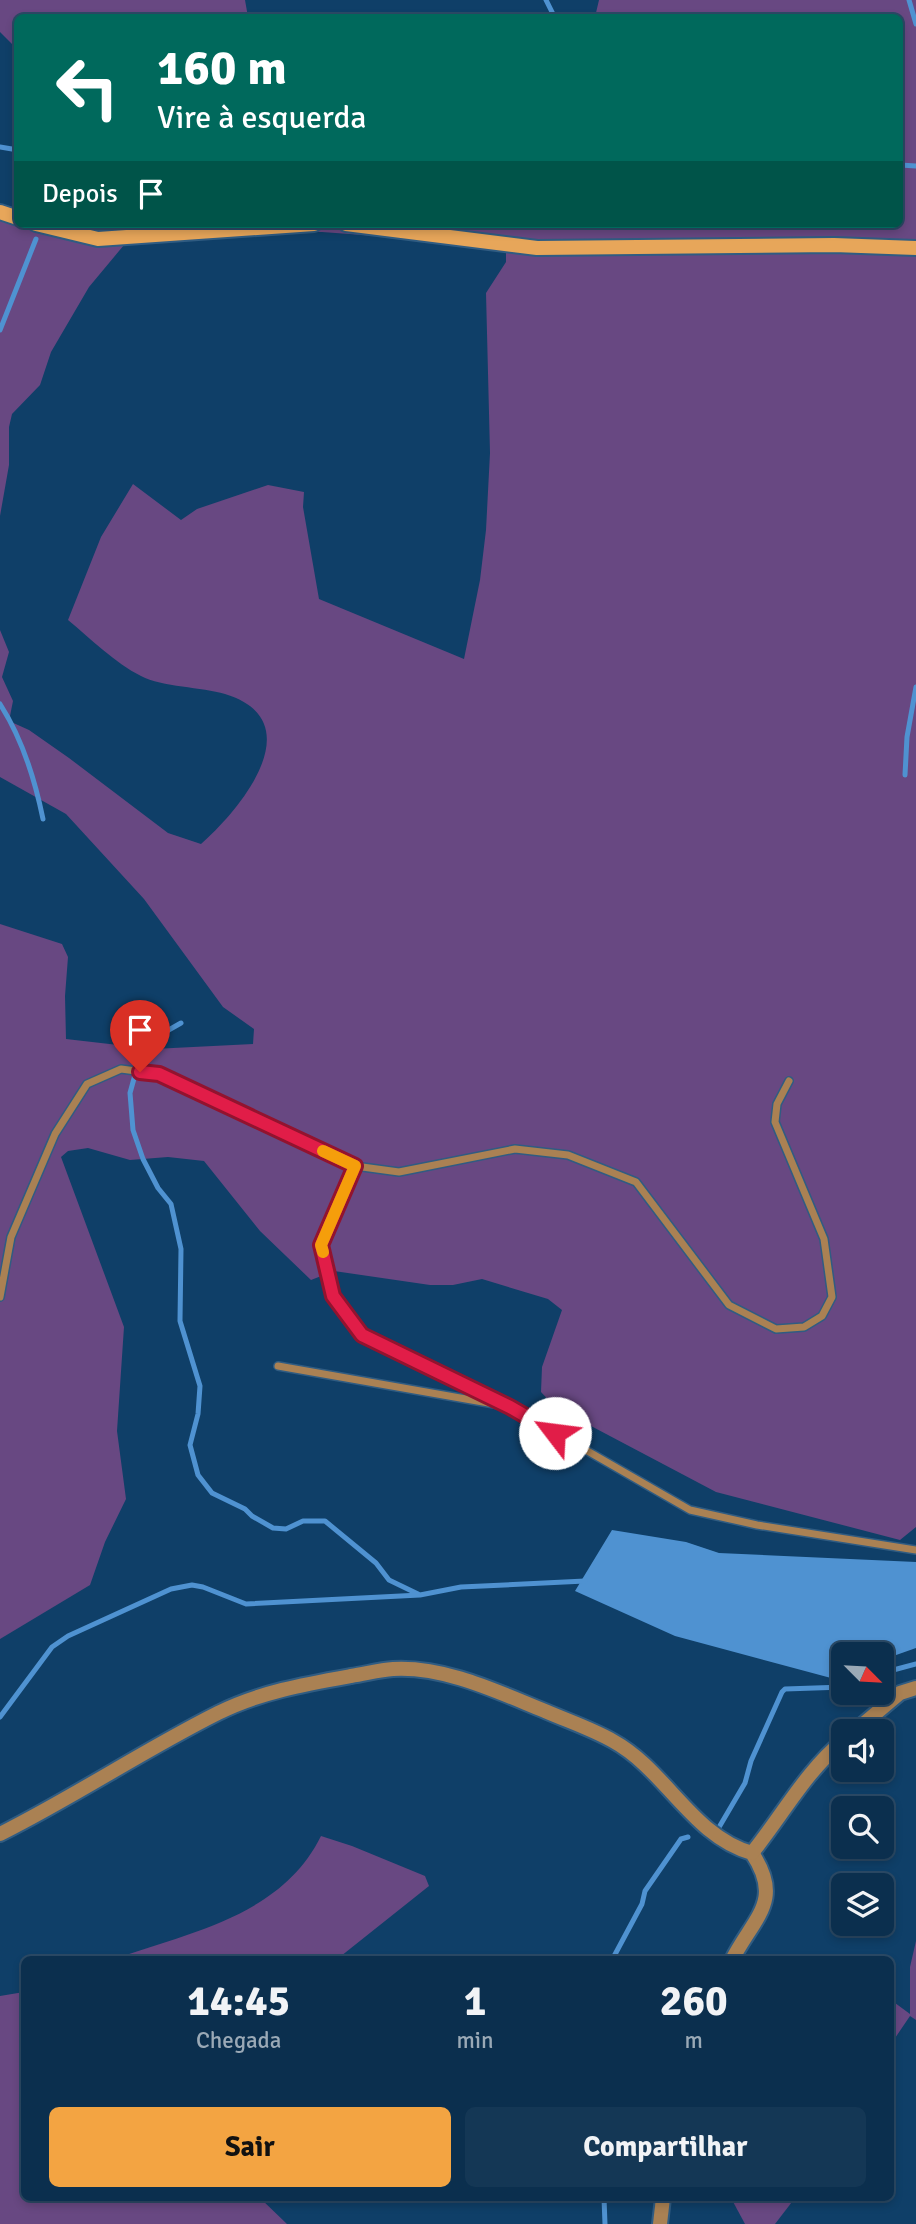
<!DOCTYPE html>
<html lang="pt">
<meta charset="utf-8">
<style>
body{margin:0;font-family:Signika,sans-serif;background:#143755;color:#f1f3f6;height:100vh;display:flex;flex-direction:column;font-size:26px;white-space:nowrap}
*{box-sizing:border-box;margin:0}
p{font-size:23px;color:#9aa9b6}
.icon{flex:none;width:38px;height:38px;fill:none;stroke:currentColor;stroke-width:2;stroke-linecap:round;stroke-linejoin:round}
.map{position:relative;flex:1;overflow:hidden}
.panel{position:absolute;left:21px;top:1956px;width:873px;height:245px;display:flex;flex-direction:column;background:#0b2f4e;border-radius:10px;box-shadow:0 4px 10px #0003,0 0 0 2px #2b4a66}
.panel>*{flex:none}
.hud{position:absolute;left:14px;top:14px;width:889px;height:214px;border-radius:10px;box-shadow:0 4px 10px #0003,0 0 0 2px #2b4a66;background:#00695c;color:#fff;overflow:hidden}
.needle{width:46px;rotate:114deg}
.fabs{position:absolute;left:831px;top:1642px;display:grid;gap:14px}
.fabs a{display:grid;place-items:center;width:63px;height:63px;border-radius:10px;background:#0b2f4e;box-shadow:0 4px 10px #0003,0 0 0 2px #2b4a66;font-size:35px}
.pin{position:absolute;display:grid;place-items:center;width:60px;height:60px;color:#fff;margin:-72px -30px;border-radius:50% 50% 50% 0;rotate:-45deg;box-shadow:0 0 7px #0007}
.pin .icon{rotate:45deg}
.me{position:absolute;width:77px;margin:-38px;rotate:300deg;stroke-linejoin:round;filter:drop-shadow(0 0 5px #0008)}
.turn{display:flex;align-items:center;gap:24px;height:147px;padding:0 28px;font-size:32px}
.turn .icon{width:91px;height:91px;stroke-width:2.5}
.turn b{display:block;font-size:49px;line-height:60px}
.then{display:flex;align-items:center;height:66px;padding:0 28px;background:#0003;gap:14px;font-size:26px}
.eta{display:flex;justify-content:space-evenly;align-items:center;height:119px;text-align:center}
.eta b{font-size:42px;font-weight:800;line-height:49px}
.primary-button{display:flex;gap:14px;margin-top:auto;padding:14px 28px}
.primary-button a{flex:1;height:80px;border-radius:10px;background:#f3a442;color:#111;font-size:28px;font-weight:800;line-height:80px;text-align:center}
.primary-button a+a{background:#143755;color:#f1f3f6}
.map>svg:first-child{display:block}
.green{fill:#684882}
.water{fill:#4f92d1}
.lines{fill:none;stroke-linecap:round;stroke-linejoin:round}
.stream{stroke:#4f92d1;stroke-width:5}
.lane-casing{stroke:#305c82;stroke-width:10}
.street-casing{stroke:#305c82;stroke-width:18}
.secondary-casing{stroke:#305c82;stroke-width:18}
.lane{stroke:#aa8153;stroke-width:7}
.street{stroke:#aa8153;stroke-width:14}
.secondary{stroke:#e7a65a;stroke-width:14}
.route-casing{stroke:#92132f;stroke-width:18}
.route{stroke:#e11d48;stroke-width:12}
.slow{stroke:#f59e0b;stroke-width:12}
</style>
<div class="map">
<svg width="916" height="2224" viewBox="0 0 916 2224">
<rect width="100%" height="100%" fill="#0f3f68"/>
<!-- green -->
<g class="green">
<path d="M0 0H245L248 17 18 18 17 49 0 32Z"/>
<path d="M599 0H916V1527L900 1540 716 1492 555 1407 541 1392 542 1367 562 1310 548 1299 482 1279 453 1285H430L334 1271 311 1280 260 1231 204 1161 168 1157 130 1160 88 1148 68 1151 61 1157 124 1327 117 1431 126 1499 105 1542 90 1585 0 1639V924L62 944 68 957 65 996 66 1039 153 1049 253 1044 254 1029 223 1007 144 899 66 814 0 777V630L9 652 2 677 13 701 9 721 29 730 69 758 168 833 201 844C241 809 313 721 225 694 202 687 162 687 141 676 115 663 91 639 68 620L101 537 133 484 181 520 197 509 268 485 304 492 303 507 319 599 464 659 480 580 486 530 490 453 486 293 506 262V250L404 238 322 232H266L267 224H900V18L595 17Z"/>
<path d="M0 219C49 233 77 245 129 239L89 287 51 352 40 385 12 414 9 427V465L0 516Z"/>
<path d="M321 1836 352 1846 425 1876 429 1886 336 1960H112C189 1932 281 1917 321 1836Z"/>
<path d="M916 1941V2020L910 2016 891 2044V2000L910 2014V1967Z"/>
<path d="M24 1992V2198H260L287 2224H0V1996Z"/>
<path d="M731 2198H795L775 2224H745Z"/>
</g>
<!-- water -->
<path class="water" d="M612 1530 686 1542 719 1553 916 1562V1648L882 1660V1654H844L843 1673 831 1678 675 1636 575 1591Z"/>
<g class="lines">
<!-- stream -->
<g class="stream">
<path d="M546 0 555 18"/>
<path d="M909 0 916 24"/>
<path d="M0 147 18 150"/>
<path d="M900 165 916 166"/>
<path d="M0 330 36 239"/>
<path d="M0 704C22 738 35 780 43 819"/>
<path d="M905 775 907 737 916 687"/>
<path d="M181 1023 151 1040 141 1053 130 1093 133 1130 143 1159 158 1188 171 1204 181 1249 180 1321 200 1386 198 1414 190 1445 198 1475 212 1493 245 1509 252 1516 273 1528 286 1529 303 1521H325L376 1563 389 1580 418 1594"/>
<path d="M882 1673 916 1664"/>
<path d="M0 1717 52 1647 68 1636 171 1589 192 1585 203 1587 246 1604 420 1595 461 1587 585 1581"/>
<path d="M718 1829 745 1783 751 1761 782 1692 785 1689 844 1687"/>
<path d="M612 1960 642 1904 645 1891 681 1839 688 1837"/>
<path d="M604 2198 605 2224"/>
</g>
<defs>
<g id="lane">
<path d="M355 1166 321 1245 333 1296 362 1335 511 1407 690 1510 757 1525 916 1550"/>
<path d="M0 1297 11 1237 55 1134 87 1084 121 1069 159 1074 355 1166 399 1172 515 1149 568 1155 636 1182 729 1305 776 1329 804 1327 822 1316 832 1297 824 1239 775 1122 777 1104 789 1081"/>
<path d="M278 1366 500 1405"/>
</g>
<g id="street">
<path d="M855 1731 900 1693 916 1688"/>
<path d="M0 1834C74 1797 144 1750 218 1713 260 1692 306 1684 351 1676 365 1674 379 1670 393 1669 445 1666 498 1692 545 1711 568 1721 592 1729 613 1741 666 1770 692 1836 752 1853 784 1901 754 1917 732 1960"/>
<path d="M752 1853C782 1816 806 1771 844 1740"/>
<path d="M660 2224 663 2198"/>
</g>
<g id="secondary">
<path d="M0 212 18 218"/>
<path d="M36 224 98 239 314 224"/>
<path d="M346 224 537 248 834 245 916 248"/>
</g>
</defs>
<!-- lane casing -->
<use href="#lane" class="lane-casing"/>
<!-- street casing -->
<use href="#street" class="street-casing"/>
<!-- secondary casing -->
<use href="#secondary" class="secondary-casing"/>
<!-- lane -->
<use href="#lane" class="lane"/>
<!-- street -->
<use href="#street" class="street"/>
<!-- secondary -->
<use href="#secondary" class="secondary"/>
</g>
<g class="lines">
<defs>
<path id="route" d="M140 1072 159 1074 355 1166 321 1245 333 1296 362 1335 510 1407 555 1433"/>
</defs>
<!-- route casing -->
<use href="#route" class="route-casing"/>
<!-- route -->
<use href="#route" class="route"/>
<!-- slow -->
<path class="slow" d="M323 1252 321 1245 355 1166 323 1151"/>
</g>
</svg>
<div class="fabs">
<a><svg class="needle" viewBox="-14 -14 28 28"><path d="M0-13l5 13h-10z" fill="#e53935"/><path d="M0 13l5-13h-10z" fill="#9aa9b6"/></svg></a>
<a><svg class="icon" aria-label="sound" viewBox="0 0 24 24"><path d="M4 9h4l5-4v14l-5-4H4zM17 9q2 3 0 6"/></svg></a>
<a><svg class="icon" aria-label="search" viewBox="0 0 24 24"><circle cx="10" cy="10" r="6"/><path d="M15 15l6 6"/></svg></a>
<a><svg class="icon" aria-label="layers" viewBox="0 0 24 24"><path d="M12 4l9 5-9 5-9-5zM3 14l9 5 9-5"/></svg></a>
</div>
<div class="pin" style="left:140px;top:1072px;background:#d93025"><svg class="icon" aria-label="arrive" viewBox="0 0 24 24"><path d="M6 21V4h12l-3 4 3 4H6"/></svg></div>
<svg class="me" style="left:555px;top:1433px" viewBox="-20 -20 40 40"><circle r="19" fill="#fff"/><path d="M0-13L10 11 0 6-10 11z" fill="#e11d48"/></svg>
<div class="hud">
<div class="turn"><svg class="icon" aria-label="left" viewBox="0 0 24 24"><path d="M17 20v-9H6M10 6l-5 5 5 5"/></svg><div><b>160 m</b>Vire à esquerda</div></div>
<div class="then">Depois<svg class="icon" aria-label="arrive" viewBox="0 0 24 24"><path d="M6 21V4h12l-3 4 3 4H6"/></svg></div>
</div>
<section class="panel">
<div class="eta">
<div><b>14:45</b><p>Chegada</p></div>
<div><b>1</b><p>min</p></div>
<div><b>260</b><p>m</p></div>
</div>
<div class="primary-button"><a>Sair</a><a>Compartilhar</a></div>
</section>
</div>
